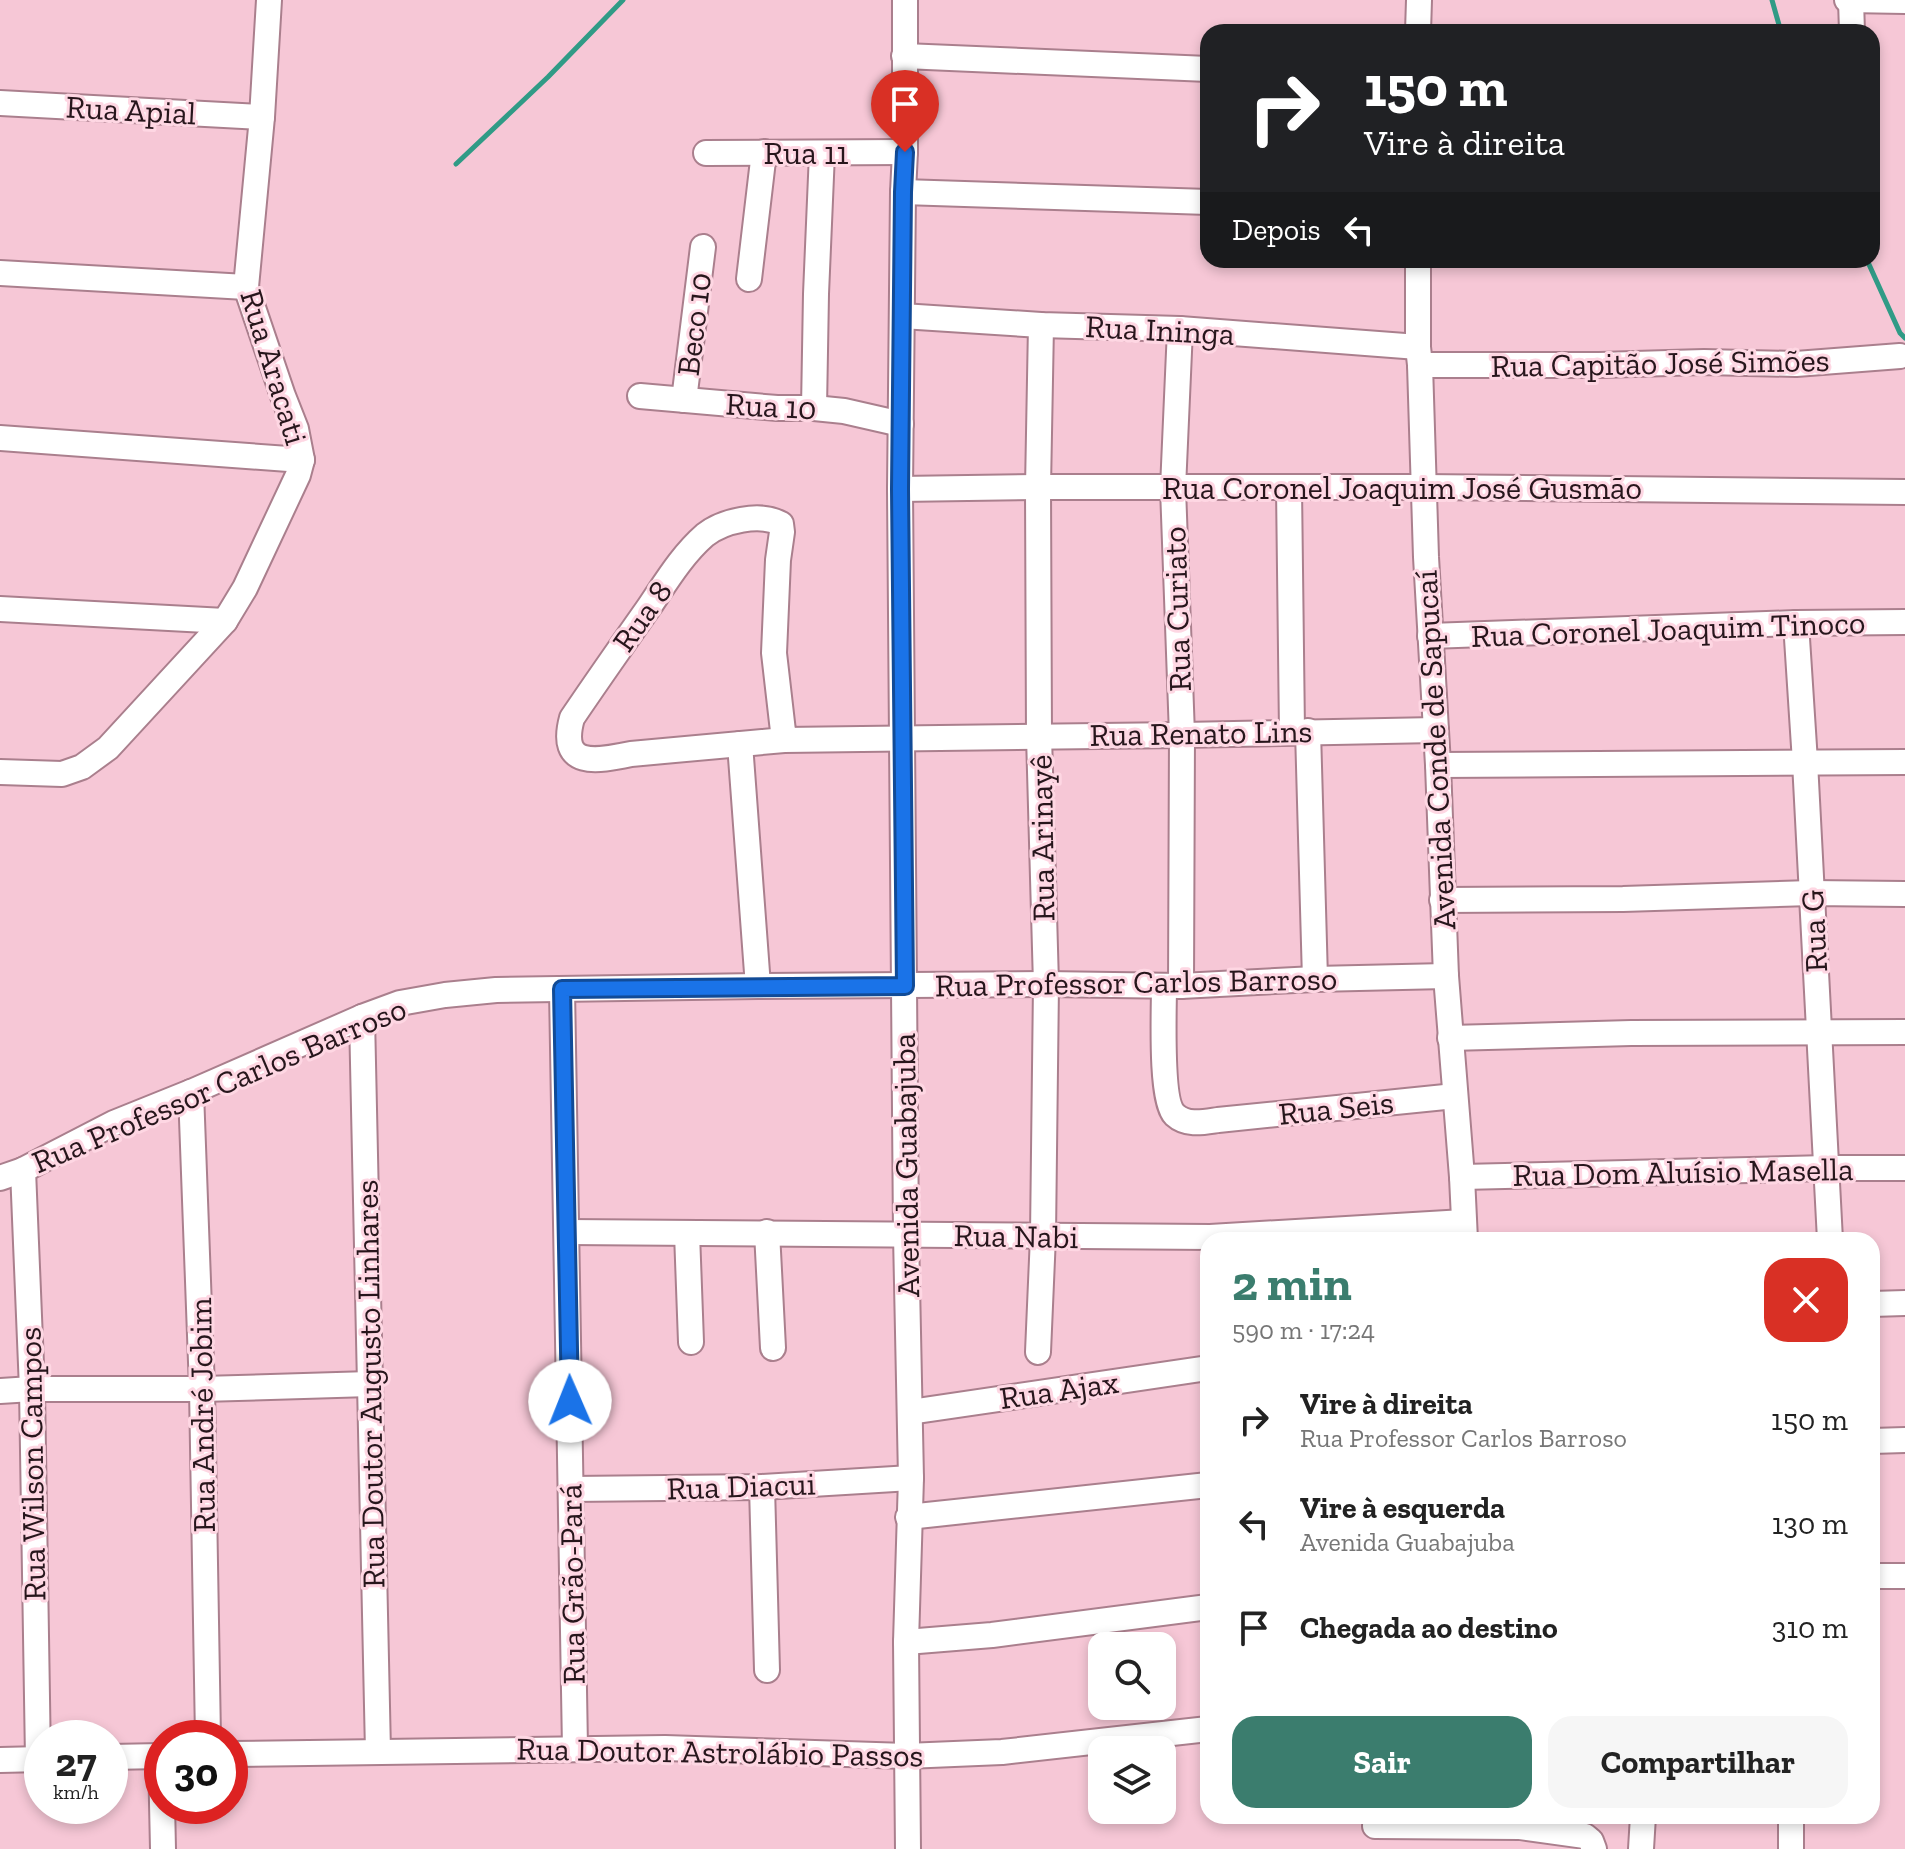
<!DOCTYPE html>
<html lang="pt">
<meta charset="utf-8">
<style>
body{margin:0;font-family:"Zilla Slab",serif;background:#f6f6f6;color:#222;height:100vh;display:flex;flex-direction:column;font-size:30px;white-space:nowrap}
*{box-sizing:border-box;margin:0}
p{font-size:26px;color:#767676}
.icon{flex:none;width:44px;height:44px;fill:none;stroke:currentColor;stroke-width:2;stroke-linecap:round;stroke-linejoin:round}
.map{position:relative;flex:1;overflow:hidden}
.side{position:absolute;left:1200px;top:1232px;width:680px;height:592px;display:flex;flex-direction:column;background:#fff;border-radius:24px;box-shadow:0 4px 12px #0003}
.side>*{flex:none}
.hud{position:absolute;left:1200px;top:24px;width:680px;height:244px;border-radius:24px;box-shadow:0 4px 12px #0003;background:#202124;color:#fff;overflow:hidden}
.controls{position:absolute;left:1088px;top:1632px;display:grid;gap:16px}
.controls a{display:grid;place-items:center;width:88px;height:88px;border-radius:16px;background:#fff;box-shadow:0 4px 12px #0003;font-size:40px}
.speed{position:absolute;left:24px;top:1720px;display:flex;gap:16px;font-size:40px;font-weight:700;text-align:center}
.speed>*{display:grid;place-content:center;width:104px;height:104px;border-radius:50%;background:#fff;box-shadow:0 4px 12px #0003;line-height:1}
.speed small{font-size:20px;font-weight:400}
.speed .limit{border:12px solid #d22;background:#fff;color:#111}
.pin{position:absolute;display:grid;place-items:center;width:68px;height:68px;color:#fff;margin:-82px -34px;border-radius:50% 50% 50% 0;rotate:-45deg;box-shadow:0 0 8px #0007}
.pin .icon{rotate:45deg}
.me{position:absolute;width:88px;margin:-44px;rotate:359deg;stroke-linejoin:round;filter:drop-shadow(0 0 6px #0008)}
.turn{display:flex;align-items:center;gap:28px;height:168px;padding:0 32px;font-size:36px}
.turn .icon{width:104px;height:104px;stroke-width:2.5}
.turn b{display:block;font-size:56px;line-height:68px}
.then{display:flex;align-items:center;height:76px;padding:0 32px;background:#0003;gap:16px;font-size:30px}
.round{display:grid;place-items:center;flex:none;width:84px;height:84px;border-radius:24px;background:#f6f6f6}
.overview{display:flex;align-items:center;justify-content:space-between;height:136px;padding:0 32px}
h1{font-size:48px;font-weight:800;line-height:60px;color:#3b7d6e}
.button{display:flex;gap:16px;margin-top:auto;padding:16px 32px}
.button a{flex:1;height:92px;border-radius:24px;background:#3b7d6e;color:#fff;font-size:32px;font-weight:800;line-height:92px;text-align:center}
.button a+a{background:#f6f6f6;color:#222}
ul{padding:0;list-style:none}
li{display:flex;align-items:center;gap:24px;height:104px;padding:0 32px}
li div{flex:1}
li b{display:block;font-size:30px}
li em{font-style:normal}
.map>svg:first-child{display:block}
.lines{fill:none;stroke-linecap:round;stroke-linejoin:round}
.stream{stroke:#309b86;stroke-width:5}
.minor-casing{stroke:#aa7f8d;stroke-width:28}
.minor{stroke:#fff;stroke-width:24}
.route-casing{stroke:#114b97;stroke-width:20}
.route{stroke:#1a73e8;stroke-width:14}
.labels{text-anchor:middle;stroke-width:6;stroke-linejoin:round;paint-order:stroke}
.street-label{font-size:32px;fill:#27161c;stroke:#fed7e3}
</style>
<div class="map">
<svg width="1905" height="1849" viewBox="0 0 1905 1849">
<rect width="100%" height="100%" fill="#f6c7d6"/>
<g class="lines">
<!-- stream -->
<g class="stream">
<path d="M1772 0 1781 32"/>
<path d="M456 164 548 77 623 0"/>
<path d="M1867 260 1900 333 1905 338"/>
</g>
<defs>
<g id="minor">
<path d="M905 0V152L903 192 900 489 906 1235 911 1478 906 1642 908 1849"/>
<path d="M1847 0 1905 1"/>
<path d="M1851 0 1852 32"/>
<path d="M1418 32 1419 0"/>
<path d="M904 56 1208 69"/>
<path d="M0 103 262 117"/>
<path d="M706 153 905 152"/>
<path d="M903 192 1208 202"/>
<path d="M1418 260V347L1420 365 1426 557 1438 765 1446 976 1462 1177 1465 1240"/>
<path d="M0 273 246 287"/>
<path d="M749 279 764 152"/>
<path d="M902 316 1041 325 1180 329 1418 347"/>
<path d="M1180 329 1173 488 1182 735 1181 986"/>
<path d="M1420 365H1599L1704 362 1796 364 1900 356"/>
<path d="M640 396 777 408H814L844 411 901 424"/>
<path d="M684 400 703 247"/>
<path d="M814 408 816 294 822 153"/>
<path d="M0 438 302 460"/>
<path d="M1289 488 1292 732"/>
<path d="M900 489 1038 487H1424L1905 492"/>
<path d="M0 609 225 621"/>
<path d="M1796 623 1805 762 1830 1240"/>
<path d="M1430 636 1796 623 1905 622"/>
<path d="M1308 731 1315 979"/>
<path d="M784 740 774 653 778 560 782 532 781 524C760 512 723 521 705 535 682 555 666 582 649 607 623 644 597 681 572 718 558 769 597 761 631 754L784 740 1182 735 1436 730"/>
<path d="M740 744 758 986"/>
<path d="M1438 765 1905 762"/>
<path d="M0 772 62 774 82 767 108 748 225 621 245 588 298 475 302 460 296 429 283 396 246 287 262 117 269 0"/>
<path d="M1442 900 1623 899 1811 893 1905 894"/>
<path d="M1164 986C1164 1010 1160 1101 1175 1115 1187 1126 1204 1122 1218 1120L1455 1096"/>
<path d="M562 989 575 1748"/>
<path d="M362 1017 378 1752"/>
<path d="M1450 1038 1631 1033 1905 1032"/>
<path d="M191 1092 202 1389 208 1738"/>
<path d="M23 1170 32 1389 38 1759"/>
<path d="M1462 1177 1826 1168H1905"/>
<path d="M0 1178 23 1170 114 1123 191 1092 362 1017 400 1003 445 995 496 990 758 986 1046 984 1181 986 1315 979 1446 976"/>
<path d="M568 1232 1210 1237 1464 1222"/>
<path d="M767 1232 773 1348"/>
<path d="M687 1233 691 1342"/>
<path d="M1872 1304 1905 1303"/>
<path d="M1038 1352 1043 1236 1046 984 1039 736 1038 487 1041 325"/>
<path d="M0 1391 32 1389H202L370 1384"/>
<path d="M910 1412 1208 1368"/>
<path d="M1872 1441 1905 1440"/>
<path d="M762 1487 767 1670"/>
<path d="M571 1489 762 1487 911 1478"/>
<path d="M908 1517 1208 1485"/>
<path d="M1872 1576H1905"/>
<path d="M906 1642 992 1635 1208 1607"/>
<path d="M230 1754 665 1748 906 1756 1002 1752 1208 1729"/>
<path d="M161 1756 163 1849"/>
<path d="M110 1757 162 1756"/>
<path d="M0 1760 42 1759"/>
<path d="M1791 1816V1849"/>
<path d="M1375 1826 1520 1827 1585 1836 1591 1841 1594 1849"/>
<path d="M1641 1849 1643 1816"/>
</g>
</defs>
<!-- minor casing -->
<use href="#minor" class="minor-casing"/>
<!-- minor -->
<use href="#minor" class="minor"/>
</g>
<g class="lines">
<defs>
<path id="route" d="M570 1401 562 989 905 986 900 489 903 192 905 152"/>
</defs>
<!-- route casing -->
<use href="#route" class="route-casing"/>
<!-- route -->
<use href="#route" class="route"/>
</g>
<g class="labels">
<!-- street labels -->
<g class="street-label">
<text transform="translate(131 110) rotate(3)" y="11">Rua Apial</text>
<text x="806" y="164">Rua 11</text>
<text transform="translate(694 324) rotate(-83)" y="11">Beco 10</text>
<text transform="translate(1160 330) rotate(3)" y="11">Rua Ininga</text>
<text transform="translate(1660 363) rotate(-1)" y="11">Rua Capitão José Simões</text>
<text transform="translate(274 367) rotate(73)" y="11">Rua Aracati</text>
<text transform="translate(771 406) rotate(3)" y="11">Rua 10</text>
<text x="1402" y="499">Rua Coronel Joaquim José Gusmão</text>
<text transform="translate(1177 609) rotate(-92)" y="11">Rua Curiato</text>
<text transform="translate(642 616) rotate(-55)" y="11">Rua 8</text>
<text transform="translate(1668 629) rotate(-2)" y="11">Rua Coronel Joaquim Tinoco</text>
<text transform="translate(1201 733) rotate(-1)" y="11">Rua Renato Lins</text>
<text transform="translate(1435 750) rotate(-93)" y="11">Avenida Conde de Sapucaí</text>
<text transform="translate(1042 838) rotate(-91)" y="11">Rua Arinayê</text>
<text transform="translate(1814 931) rotate(-93)" y="11">Rua G</text>
<text transform="translate(1136 982) rotate(-1)" y="11">Rua Professor Carlos Barroso</text>
<text transform="translate(219 1085) rotate(-23)" y="11">Rua Professor Carlos Barroso</text>
<text transform="translate(1336 1108) rotate(-6)" y="11">Rua Seis</text>
<text transform="translate(906 1165) rotate(-91)" y="11">Avenida Guabajuba</text>
<text transform="translate(1683 1172) rotate(-1)" y="11">Rua Dom Aluísio Masella</text>
<text transform="translate(1016 1236) rotate(1)" y="11">Rua Nabi</text>
<text transform="translate(370 1384) rotate(-91)" y="11">Rua Doutor Augusto Linhares</text>
<text transform="translate(1059 1390) rotate(-8)" y="11">Rua Ajax</text>
<text transform="translate(202 1415) rotate(-91)" y="11">Rua André Jobim</text>
<text transform="translate(32 1464) rotate(-91)" y="11">Rua Wilson Campos</text>
<text transform="translate(741 1486) rotate(-2)" y="11">Rua Diacui</text>
<text transform="translate(572 1584) rotate(-91)" y="11">Rua Grão-Pará</text>
<text transform="translate(720 1752) rotate(1)" y="11">Rua Doutor Astrolábio Passos</text>
</g>
</g>
</svg>
<div class="controls">
<a><svg class="icon" aria-label="search" viewBox="0 0 24 24"><circle cx="10" cy="10" r="6"/><path d="M15 15l6 6"/></svg></a>
<a><svg class="icon" aria-label="layers" viewBox="0 0 24 24"><path d="M12 4l9 5-9 5-9-5zM3 14l9 5 9-5"/></svg></a>
</div>
<div class="speed"><div>27<small>km/h</small></div><div class="limit">30</div></div>
<div class="pin" style="left:905px;top:152px;background:#d93025"><svg class="icon" aria-label="arrive" viewBox="0 0 24 24"><path d="M6 21V4h12l-3 4 3 4H6"/></svg></div>
<svg class="me" style="left:570px;top:1401px" viewBox="-20 -20 40 40"><circle r="19" fill="#fff"/><path d="M0-13L10 11 0 6-10 11z" fill="#1a73e8"/></svg>
<div class="hud">
<div class="turn"><svg class="icon" aria-label="right" viewBox="0 0 24 24"><path d="M7 20v-9h11M14 6l5 5-5 5"/></svg><div><b>150 m</b>Vire à direita</div></div>
<div class="then">Depois<svg class="icon" aria-label="left" viewBox="0 0 24 24"><path d="M17 20v-9H6M10 6l-5 5 5 5"/></svg></div>
</div>
<section class="side">
<div class="overview"><div><h1>2 min</h1><p>590 m · 17:24</p></div><a class="round" style="background:#d93025;color:#fff"><svg class="icon" aria-label="close" viewBox="0 0 24 24"><path d="M6 6l12 12M18 6L6 18"/></svg></a></div>
<ul>
<li><svg class="icon" aria-label="right" viewBox="0 0 24 24"><path d="M7 20v-9h11M14 6l5 5-5 5"/></svg><div><b>Vire à direita</b><p>Rua Professor Carlos Barroso</p></div><em>150 m</em></li>
<li><svg class="icon" aria-label="left" viewBox="0 0 24 24"><path d="M17 20v-9H6M10 6l-5 5 5 5"/></svg><div><b>Vire à esquerda</b><p>Avenida Guabajuba</p></div><em>130 m</em></li>
<li><svg class="icon" aria-label="arrive" viewBox="0 0 24 24"><path d="M6 21V4h12l-3 4 3 4H6"/></svg><div><b>Chegada ao destino</b></div><em>310 m</em></li>
</ul>
<div class="button"><a>Sair</a><a>Compartilhar</a></div>
</section>
</div>
